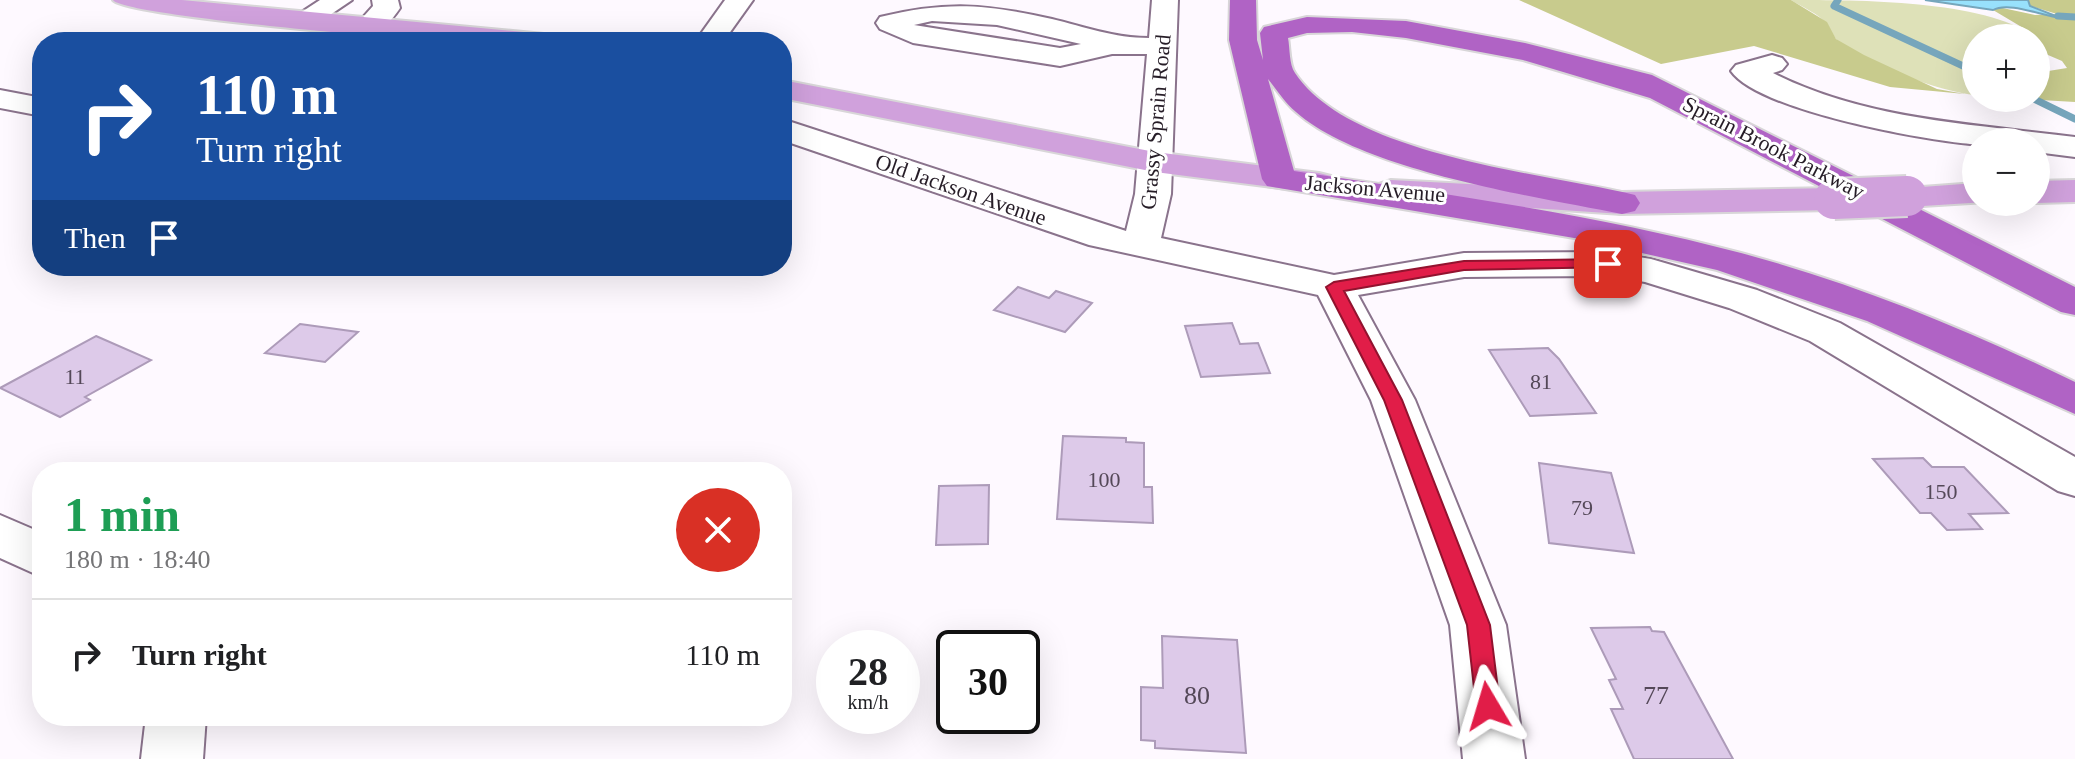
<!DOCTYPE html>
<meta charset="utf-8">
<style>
body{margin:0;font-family:"Times New Roman",serif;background:#f6f6f6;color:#202124;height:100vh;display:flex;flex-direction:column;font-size:30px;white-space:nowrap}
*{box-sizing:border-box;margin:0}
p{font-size:26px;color:#757577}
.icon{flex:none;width:44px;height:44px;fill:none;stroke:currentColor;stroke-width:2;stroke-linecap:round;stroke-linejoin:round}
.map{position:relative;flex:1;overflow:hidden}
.sheet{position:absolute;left:32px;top:462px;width:760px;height:264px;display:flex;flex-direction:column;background:#fff;border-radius:32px;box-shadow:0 8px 32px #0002}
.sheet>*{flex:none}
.guide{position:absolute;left:32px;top:32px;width:760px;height:244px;border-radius:32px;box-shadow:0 8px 32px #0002;background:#1a4fa0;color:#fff;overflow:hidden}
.buttons{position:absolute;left:1962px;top:24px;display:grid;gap:16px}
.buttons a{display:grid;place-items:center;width:88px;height:88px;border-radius:50%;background:#fff;box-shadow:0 8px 32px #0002;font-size:40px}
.speed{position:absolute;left:816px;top:630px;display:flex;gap:16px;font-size:40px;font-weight:700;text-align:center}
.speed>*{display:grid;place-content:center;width:104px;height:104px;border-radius:50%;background:#fff;box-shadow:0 8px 32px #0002;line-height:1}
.speed small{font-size:20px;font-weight:400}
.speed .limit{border:4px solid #111;border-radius:12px;background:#fff;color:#111}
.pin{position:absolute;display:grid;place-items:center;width:68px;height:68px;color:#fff;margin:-34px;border-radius:16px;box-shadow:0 4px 12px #0006}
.me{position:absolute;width:88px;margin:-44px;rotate:353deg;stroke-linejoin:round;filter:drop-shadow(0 0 6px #0008)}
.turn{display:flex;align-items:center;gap:28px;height:168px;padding:0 32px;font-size:36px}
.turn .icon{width:104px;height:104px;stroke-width:2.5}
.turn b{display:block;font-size:56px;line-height:68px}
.then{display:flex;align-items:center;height:76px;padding:0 32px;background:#0003;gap:16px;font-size:30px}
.round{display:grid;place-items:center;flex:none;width:84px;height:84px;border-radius:42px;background:#f6f6f6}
.head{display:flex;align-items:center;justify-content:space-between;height:136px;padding:0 32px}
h1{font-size:48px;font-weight:700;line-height:60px;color:#1e9e55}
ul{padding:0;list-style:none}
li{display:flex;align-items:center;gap:24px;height:112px;padding:0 32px;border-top:2px solid #e0e0e0}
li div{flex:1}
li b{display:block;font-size:30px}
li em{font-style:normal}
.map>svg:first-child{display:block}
.green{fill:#dee1b8}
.forest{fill:#c8cb8d}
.water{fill:#98e1fc;stroke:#76a6bc;stroke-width:2}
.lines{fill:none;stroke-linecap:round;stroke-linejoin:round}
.stream{stroke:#76a6bc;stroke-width:7}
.building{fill:#ddcae9;stroke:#ad9bb9;stroke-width:2}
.minor-casing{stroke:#8a738c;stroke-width:4}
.major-casing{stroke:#d8d6d8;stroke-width:4}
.highway-casing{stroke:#d8d6d8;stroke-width:4}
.minor{fill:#fff;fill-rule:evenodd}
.major{fill:#d0a1dc;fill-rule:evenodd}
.highway{fill:#b063c5;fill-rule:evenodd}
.major-bridge-casing{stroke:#d8d6d8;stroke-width:44;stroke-linecap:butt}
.major-bridge{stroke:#d0a1dc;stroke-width:40}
.route{fill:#e11d48;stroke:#92132f;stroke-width:2}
.labels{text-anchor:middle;stroke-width:6;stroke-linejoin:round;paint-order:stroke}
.far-street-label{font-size:22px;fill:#261d27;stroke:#fff}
.number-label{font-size:22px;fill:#544858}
.near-number-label{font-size:26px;fill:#544858}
</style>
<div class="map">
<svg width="2075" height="759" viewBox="0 0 2075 759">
<rect width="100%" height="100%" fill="#fef9ff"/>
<!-- green -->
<path class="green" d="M1791 0C1858 0 1986 0 2035 37L1976 38V95C1939 92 1866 64 1837 40 1833 36 1831 29 1827 24 1819 14 1802 7 1791 0Z"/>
<!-- forest -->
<g class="forest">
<path d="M1519 0H1791L1827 22 1836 39 1864 55 1937 89 1965 94 1890 87 1754 46 1661 64Z"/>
<path d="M2028 0H2075V102L2009 98H2036V73L2067 68 2062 61 2041 52 2030 32 1993 10 1998 7 2035 15 2057 14 2030 6Z"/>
</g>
<!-- water -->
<path class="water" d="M1925 0H2028L2030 6 2061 18C2042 16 2009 1 1993 10Z"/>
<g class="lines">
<!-- stream -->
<g class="stream">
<path d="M1838 0 1834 6 1976 72"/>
<path d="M2058 16 2075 17"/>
<path d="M2032 98 2075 119"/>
</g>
</g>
<!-- building -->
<g class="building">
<path d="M1018 287 1049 298 1056 291 1092 303 1065 332 994 310Z"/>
<path d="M1232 323 1240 344 1258 343 1270 373 1201 377 1185 326Z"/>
<path d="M300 324 358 332 325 362 265 353Z"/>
<path d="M96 336 151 360 85 397 90 400 60 417 0 388Z"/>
<path d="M1548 348 1559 359 1596 413 1530 416 1489 350Z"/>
<path d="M1063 436 1126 438V442L1144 443V487H1152L1153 523 1057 519Z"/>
<path d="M1923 458 1932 467H1964L2008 513 1969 514 1982 529 1947 530 1931 513H1920L1873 459Z"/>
<path d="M1539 463 1611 473 1634 553 1549 543Z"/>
<path d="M989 485 988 544 936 545 939 486Z"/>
<path d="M1650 627 1652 631 1664 632 1733 759H1634L1611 709H1623L1609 680 1616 679 1591 628Z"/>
<path d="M1162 636 1237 640 1246 753 1155 748V741L1141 740V687L1163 688Z"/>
</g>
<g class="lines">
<defs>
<g id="minor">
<path d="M320 0H352L315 25H295L291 19Z"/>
<path d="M372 0H398L400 8C390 23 379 35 360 31L356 25 373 6Z"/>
<path d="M725 0H753L723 42H695Z"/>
<path d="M1152 0H1178L1171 194 1161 238 1334 275 1464 253 1608 252 1651 259 1757 290 1840 323 2075 457V496L2058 491 1810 341 1729 308 1645 282 1608 276 1464 277 1358 295 1415 400 1506 625 1525 759H1463L1450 625 1371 400 1318 295 1089 245 782 140V119L1126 231 1135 194 1147 54H1112L1060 66 913 43 880 29 876 23 880 17C946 1 986 4 1052 19 1085 27 1114 38 1149 38ZM932 21 997 25 1081 44 1060 48 914 25Z"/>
<path d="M1772 55 1782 58 1787 64 1782 70 1773 73C1866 120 1973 124 2075 137V157L2036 152V142C2015 142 1988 145 1970 144 1922 140 1758 110 1731 71L1736 65Z"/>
<path d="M0 90 42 98V116L0 108Z"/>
<path d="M0 515 42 533V577L0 558Z"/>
<path d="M146 716H206L203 759H141Z"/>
</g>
<g id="major">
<path d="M113 0H182L544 34 554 36 558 42C524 42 489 43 455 42 415 40 124 16 113 0Z"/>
<path d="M782 80 1155 152 1319 173 1331 176 1336 183 1331 190 1319 193 1155 172 782 98Z"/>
<path d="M1391 180 1622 192 1834 188 1847 191 1852 199 1847 207 1834 210 1622 214 1379 198 1373 191 1379 184Z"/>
<path d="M2075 180V202L2036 203 2034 202 2036 181Z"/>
<path d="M1976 183V202H1986L1907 207 1895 203 1889 196 1895 189Z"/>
</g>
<path id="highway" d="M1230 0H1256L1257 40 1263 60 1260 33 1264 27 1307 17 1406 21 1525 43 1652 75 2075 287V315L2061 312 1650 98 1523 60 1406 38 1352 32 1307 33 1288 38C1290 48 1289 65 1295 73 1350 156 1544 173 1635 195L1640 203 1635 211 1622 214C1535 197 1361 170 1296 112 1285 103 1277 90 1268 79L1294 171C1444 194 1594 214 1741 253 1857 284 1968 330 2075 382V414L1867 321 1717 270 1580 239 1267 186 1262 179 1229 40Z"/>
</defs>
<!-- minor casing -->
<use href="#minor" class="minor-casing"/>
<!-- major casing -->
<use href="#major" class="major-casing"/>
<!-- highway casing -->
<use href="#highway" class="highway-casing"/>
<!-- minor -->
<use href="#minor" class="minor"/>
<!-- major -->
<use href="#major" class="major"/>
<!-- highway -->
<use href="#highway" class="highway"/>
<defs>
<path id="major-bridge" d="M1834 199 1907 196"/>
</defs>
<!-- major-bridge casing -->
<use href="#major-bridge" class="major-bridge-casing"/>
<!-- major-bridge -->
<use href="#major-bridge" class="major-bridge"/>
</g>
<!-- route -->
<path class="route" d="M1608 259 1616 264 1614 267 1464 270 1344 291 1402 400 1490 625 1500 706 1496 713 1488 716 1479 713 1476 706 1467 625 1384 400 1326 287 1334 282 1464 261Z"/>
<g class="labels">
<!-- far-street labels -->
<g class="far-street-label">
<text transform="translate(1155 122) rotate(-85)" y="8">Grassy Sprain Road</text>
<text transform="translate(1774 147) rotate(27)" y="8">Sprain Brook Parkway</text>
<text transform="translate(1375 188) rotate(5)" y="8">Jackson Avenue</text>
<text transform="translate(961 189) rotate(19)" y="8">Old Jackson Avenue</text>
</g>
<!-- number labels -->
<g class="number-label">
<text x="75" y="384">11</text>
<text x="1541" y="389">81</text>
<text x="1104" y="487">100</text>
<text x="1941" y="499">150</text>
<text x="1582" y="515">79</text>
</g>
<!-- near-number labels -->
<g class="near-number-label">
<text x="1197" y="704">80</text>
<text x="1656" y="704">77</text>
</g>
</g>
</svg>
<div class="buttons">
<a>+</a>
<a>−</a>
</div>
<div class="speed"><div>28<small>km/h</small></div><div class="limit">30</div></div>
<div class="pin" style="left:1608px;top:264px;background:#d93025"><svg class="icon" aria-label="arrive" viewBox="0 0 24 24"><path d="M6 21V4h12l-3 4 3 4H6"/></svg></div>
<svg class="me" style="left:1488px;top:706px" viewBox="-20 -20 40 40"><path d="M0-17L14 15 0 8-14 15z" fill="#e11d48" stroke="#fff" stroke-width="4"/></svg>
<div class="guide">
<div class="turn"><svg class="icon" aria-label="right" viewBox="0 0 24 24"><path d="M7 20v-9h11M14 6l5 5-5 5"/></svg><div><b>110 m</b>Turn right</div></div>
<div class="then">Then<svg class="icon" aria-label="arrive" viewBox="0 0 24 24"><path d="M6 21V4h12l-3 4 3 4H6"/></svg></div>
</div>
<section class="sheet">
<div class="head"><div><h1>1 min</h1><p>180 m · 18:40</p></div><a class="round" style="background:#d93025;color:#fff"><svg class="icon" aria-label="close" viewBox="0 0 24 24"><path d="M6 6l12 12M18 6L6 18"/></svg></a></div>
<ul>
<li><svg class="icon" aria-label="right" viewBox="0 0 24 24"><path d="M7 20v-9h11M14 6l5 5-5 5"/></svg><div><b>Turn right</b></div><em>110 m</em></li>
</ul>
</section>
</div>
